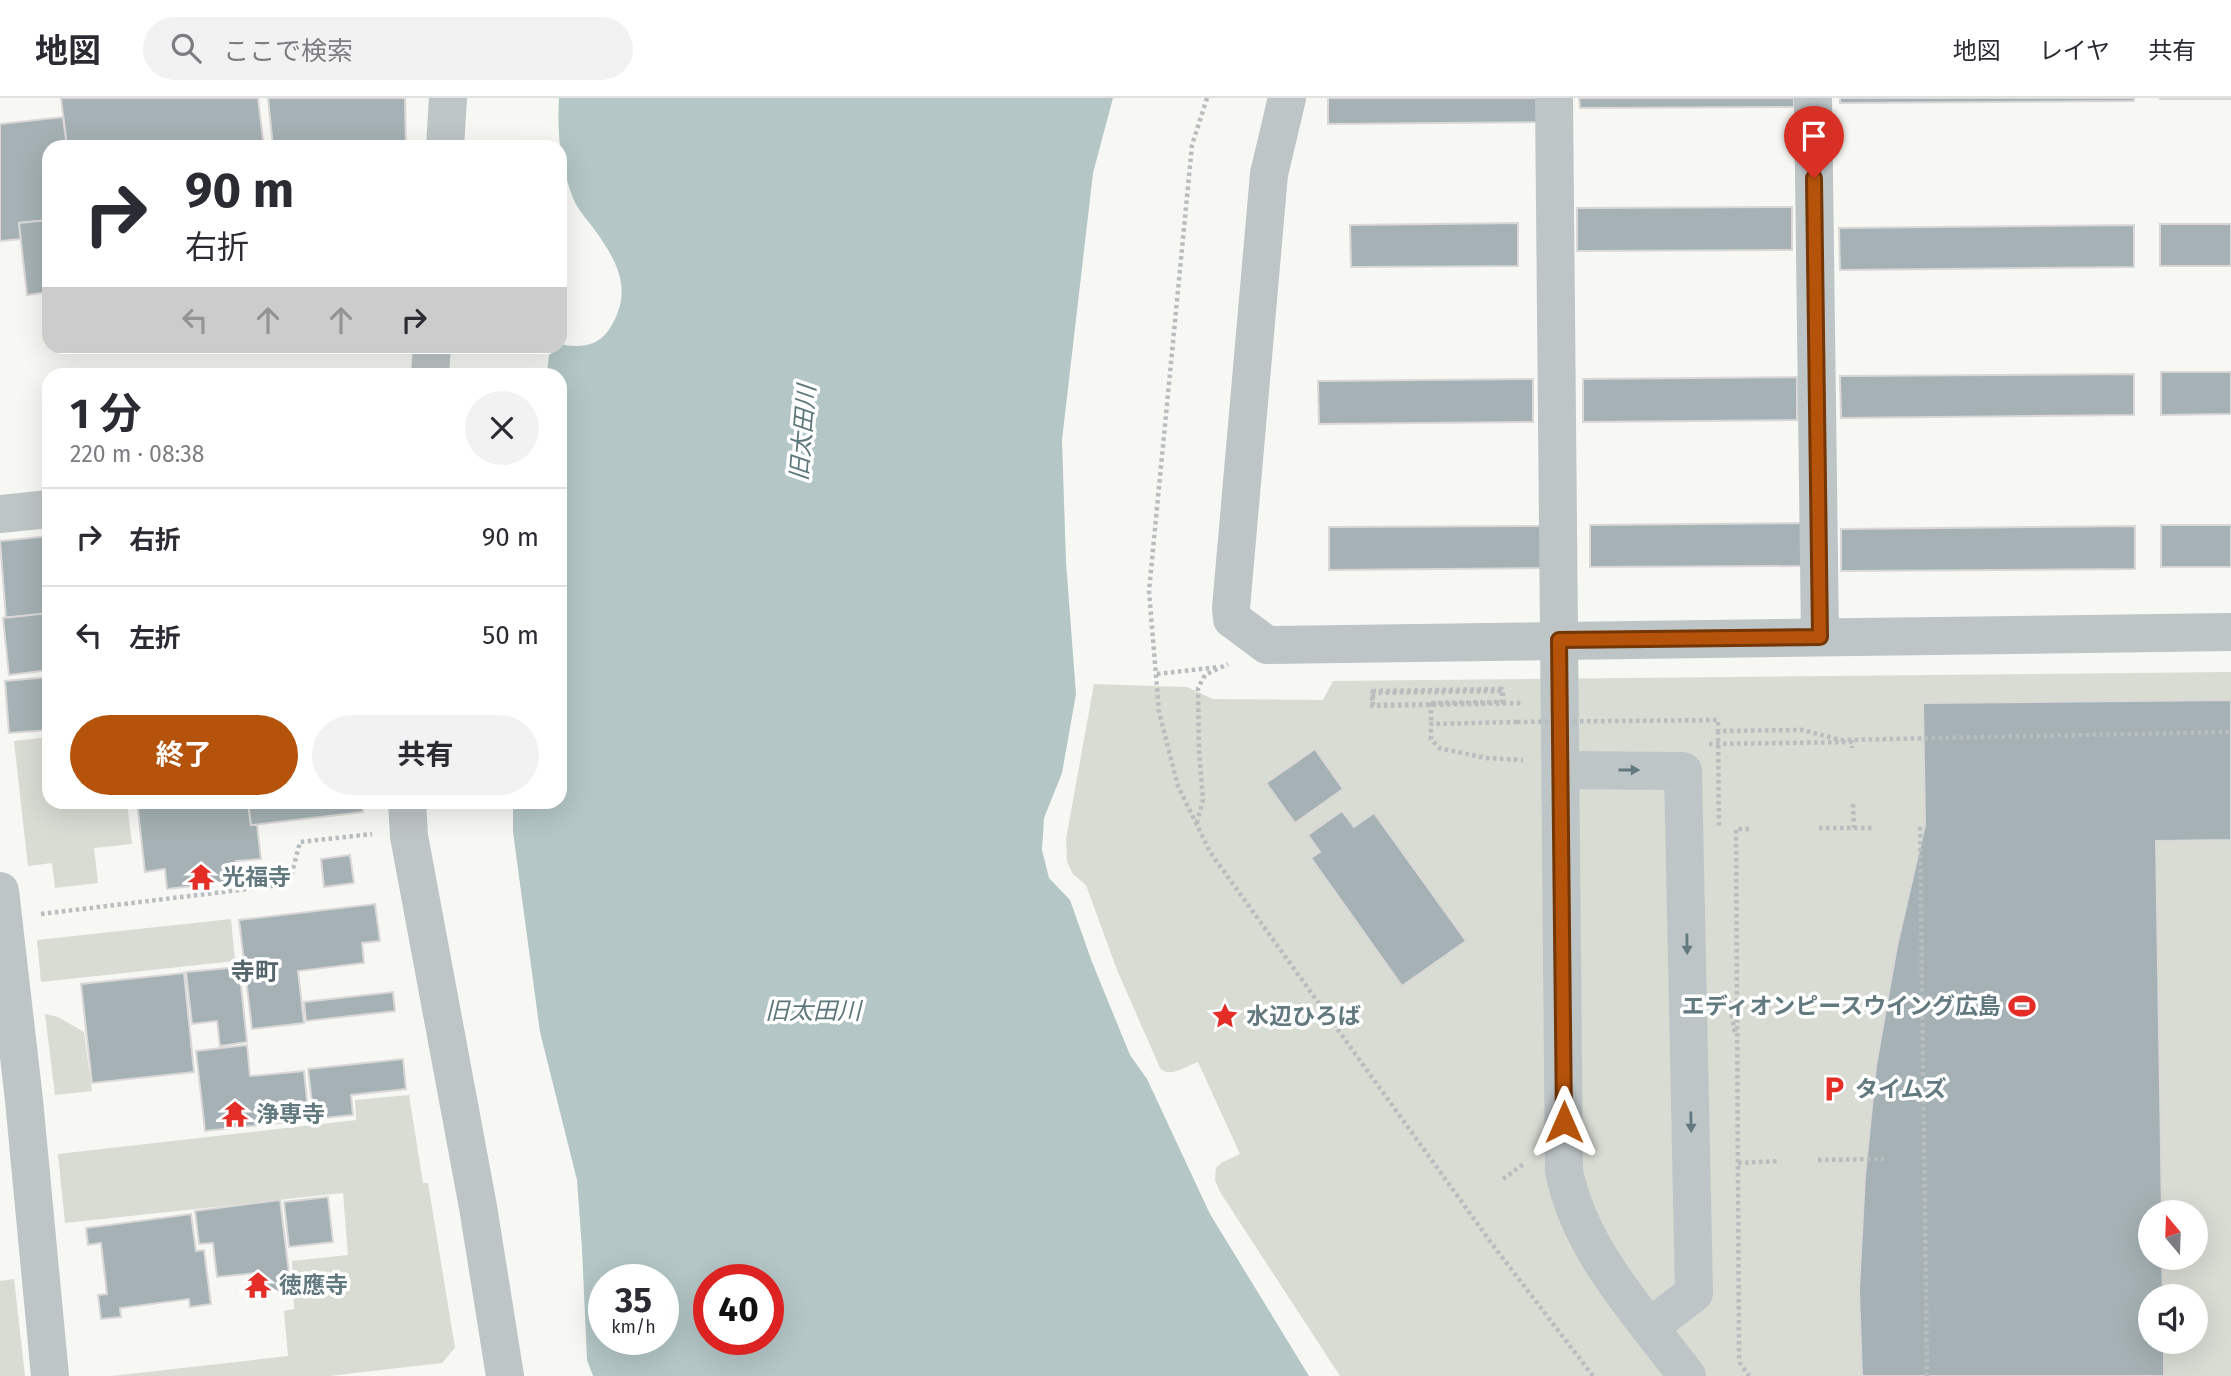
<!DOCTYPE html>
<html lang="ja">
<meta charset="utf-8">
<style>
body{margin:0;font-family:"Fira Sans","Noto Sans JP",sans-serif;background:#f2f2f3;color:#2b2b33;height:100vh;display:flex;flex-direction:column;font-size:26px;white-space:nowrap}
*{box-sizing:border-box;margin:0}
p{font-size:23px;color:#7c7c81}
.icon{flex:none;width:38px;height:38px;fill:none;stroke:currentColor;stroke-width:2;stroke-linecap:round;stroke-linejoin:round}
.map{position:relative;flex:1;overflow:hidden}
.panel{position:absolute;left:42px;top:270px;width:525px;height:441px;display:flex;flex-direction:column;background:#fff;border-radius:21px;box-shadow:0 7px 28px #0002}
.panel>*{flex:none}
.banner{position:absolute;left:42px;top:42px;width:525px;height:214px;border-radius:21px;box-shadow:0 7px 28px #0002;background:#fff;color:#2b2b33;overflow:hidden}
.needle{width:46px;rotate:341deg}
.fabs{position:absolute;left:2138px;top:1102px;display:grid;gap:14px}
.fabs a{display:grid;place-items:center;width:70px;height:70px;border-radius:50%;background:#fff;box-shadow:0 7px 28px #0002;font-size:35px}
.speed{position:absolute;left:588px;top:1166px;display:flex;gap:14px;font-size:35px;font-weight:700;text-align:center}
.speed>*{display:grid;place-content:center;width:91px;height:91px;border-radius:50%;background:#fff;box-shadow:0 7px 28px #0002;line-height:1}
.speed small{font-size:18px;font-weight:400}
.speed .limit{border:10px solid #d22;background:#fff;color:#111}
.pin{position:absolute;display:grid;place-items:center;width:60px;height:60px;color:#fff;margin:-72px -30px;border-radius:50% 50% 50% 0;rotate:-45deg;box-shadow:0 0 7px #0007}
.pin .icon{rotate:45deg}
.me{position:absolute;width:77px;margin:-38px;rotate:0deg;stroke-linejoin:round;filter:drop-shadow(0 0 5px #0008)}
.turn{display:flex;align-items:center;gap:24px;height:147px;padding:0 28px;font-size:32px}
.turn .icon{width:91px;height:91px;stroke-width:2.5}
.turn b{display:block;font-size:49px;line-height:60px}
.lanes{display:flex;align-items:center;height:66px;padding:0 28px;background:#0003;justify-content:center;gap:35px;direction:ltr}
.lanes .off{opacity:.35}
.round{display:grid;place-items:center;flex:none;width:74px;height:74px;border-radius:37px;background:#f2f2f3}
.head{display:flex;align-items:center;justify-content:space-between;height:119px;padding:0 28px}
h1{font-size:42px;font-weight:700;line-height:52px}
.action{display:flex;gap:14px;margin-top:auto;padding:14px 28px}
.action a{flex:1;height:80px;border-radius:42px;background:#b45309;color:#fff;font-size:28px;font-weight:700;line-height:80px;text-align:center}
.action a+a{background:#f2f2f3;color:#2b2b33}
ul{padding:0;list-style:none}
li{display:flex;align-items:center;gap:21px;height:98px;padding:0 28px;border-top:2px solid #e1e1e2}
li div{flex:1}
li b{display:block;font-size:26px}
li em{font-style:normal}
header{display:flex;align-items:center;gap:42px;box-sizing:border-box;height:98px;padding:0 35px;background:#fff;border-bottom:2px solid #e1e1e2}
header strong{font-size:33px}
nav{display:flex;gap:38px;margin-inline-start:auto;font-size:24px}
.search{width:490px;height:63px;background:#f2f2f3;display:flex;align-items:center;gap:18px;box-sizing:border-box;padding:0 24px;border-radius:38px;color:#7c7c81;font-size:26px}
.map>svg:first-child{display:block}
.green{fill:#d8dcd3;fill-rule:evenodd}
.water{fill:#b4c6c6;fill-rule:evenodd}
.building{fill:#a5b1b4;stroke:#d9d8d7;stroke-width:2}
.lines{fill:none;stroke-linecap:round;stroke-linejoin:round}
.path{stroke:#b8bdbf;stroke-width:4.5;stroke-dasharray:3.5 3.5;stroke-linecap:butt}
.minor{stroke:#bec5c7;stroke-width:38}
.path-bridge{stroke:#b8bdbf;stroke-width:4.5;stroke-dasharray:3.5 3.5;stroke-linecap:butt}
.oneway{fill:#627980}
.route-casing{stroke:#753606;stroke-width:18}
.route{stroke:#b45309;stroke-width:12}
.labels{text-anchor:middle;stroke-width:7;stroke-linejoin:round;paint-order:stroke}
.poi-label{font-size:23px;font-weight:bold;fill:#627980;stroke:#fff;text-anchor:start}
.water-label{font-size:24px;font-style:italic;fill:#5d787b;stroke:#fff}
.neighbourhood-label{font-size:24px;font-weight:bold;fill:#54656b;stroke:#fff}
</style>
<header>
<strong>地図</strong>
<div class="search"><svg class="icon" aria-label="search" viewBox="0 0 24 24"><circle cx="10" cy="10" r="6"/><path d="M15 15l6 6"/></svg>ここで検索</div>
<nav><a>地図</a><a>レイヤ</a><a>共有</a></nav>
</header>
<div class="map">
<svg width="2231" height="1278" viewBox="0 0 2231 1278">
<rect width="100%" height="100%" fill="#f7f7f4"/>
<!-- green -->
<g class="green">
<path d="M2231 574V1278H1340L1220 1094 1215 1082 1216 1070 1221 1065 1240 1056 1198 964C1186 968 1170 981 1160 970L1117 872 1086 787 1073 776 1067 764 1066 741 1094 586 1187 589 1213 601 1323 602 1333 583ZM2151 1115H2196V1160H2151ZM2151 1199H2196V1244H2151Z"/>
<path d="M49 639V704H127L132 746 94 750 98 785 55 790 52 765 28 768 14 643Z"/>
<path d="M231 821 235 863 41 884 37 842Z"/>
<path d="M45 916 58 919 84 934 92 993 55 997Z"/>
<path d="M409 997 423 1085H428L455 1250 442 1265 329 1278H112L288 1258 284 1213 294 1211 292 1163 348 1157 343 1095 65 1125 58 1056 356 1022 355 1002Z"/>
<path d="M14 1181 25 1278H0V1183Z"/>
</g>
<!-- water -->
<path class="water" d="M559 0H1113L1093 75 1062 342 1066 464 1076 596 1062 675 1044 720 1042 752 1049 780 1070 802 1092 864 1130 957 1147 981 1210 1116 1309 1278H593L587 1262 582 1151 577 1082 540 934 513 734V704H560V276H547L549 257 560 246C577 250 597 249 608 233 634 195 619 165 594 131 587 121 577 111 573 100 560 66 557 36 559 0ZM604 1181H663V1241H604ZM709 1181H768V1241H709Z"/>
<!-- building -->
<g class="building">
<path d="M61 0H258L264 49H67Z"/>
<path d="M268 0H405L406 49H273Z"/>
<path d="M1328 0H1542V24L1328 26Z"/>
<path d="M1579 0H1794V9L1580 10Z"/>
<path d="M1840 0H2134V3L1840 5Z"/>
<rect x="2160" y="0" width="71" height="1"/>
<path d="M63 19 67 49H49V122L19 125 21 141 0 143V26Z"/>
<path d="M1792 109V152L1577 153V110Z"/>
<path d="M49 122V194L27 197 19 125Z"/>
<path d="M1518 125V168L1351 169 1350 127Z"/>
<rect x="2160" y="126" width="71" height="42"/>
<path d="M2134 127V169L1840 172 1839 130Z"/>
<path d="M2161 274H2231V316L2161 317Z"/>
<path d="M2134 276V317L1841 320 1840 278Z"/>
<path d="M1797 279V322L1583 324V281Z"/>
<path d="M1533 281V324L1319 326 1318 283Z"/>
<path d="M1805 425V468L1590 469V427Z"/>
<rect x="2161" y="427" width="70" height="42"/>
<path d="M1543 428V470L1329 472V429Z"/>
<path d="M2135 428V471L1841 473V431Z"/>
<path d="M49 438V515L6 520 0 443Z"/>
<path d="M49 515V572L9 577 3 520Z"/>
<path d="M49 579V632L9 635 5 583Z"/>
<path d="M2231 602V742L2156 743 2162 1115H2151V1160H2162L2163 1199H2151V1244H2164V1278H1862L1859 1192 1865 1078 1876 968 1897 848 1925 727 1923 605Z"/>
<path d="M1315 651 1343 691 1295 725 1266 685Z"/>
<path d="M137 704H248L251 727H257L261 761 236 763 239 783 167 791 165 771 145 774Z"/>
<path d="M248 704H362L363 714 251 727Z"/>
<path d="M1342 713 1354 729 1374 715 1466 843 1402 888 1311 760 1320 754 1308 737Z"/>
<path d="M350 757 354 785 324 789 321 761Z"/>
<path d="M375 806 380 843 362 845 364 865 298 873 304 925 252 931 239 822Z"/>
<path d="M239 869 247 944 220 948 217 923 192 926 186 874Z"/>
<path d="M184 875 194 974 92 985 81 886Z"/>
<path d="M393 894 395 913 306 923 304 904Z"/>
<path d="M247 947 250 978 304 973 309 1022 205 1033 196 953Z"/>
<path d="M403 961 406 991 351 997 353 1017 314 1021 308 971Z"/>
<path d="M328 1099 333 1144 289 1149 284 1104Z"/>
<path d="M280 1102 291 1191 258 1195 256 1175 217 1179 213 1145 199 1146 195 1113Z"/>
<path d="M191 1116 196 1153 204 1152 211 1206 190 1209 189 1201 120 1210 121 1219 101 1221 98 1197 107 1196 101 1145 88 1147 86 1130Z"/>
</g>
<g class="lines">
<!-- path -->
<g class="path">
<path d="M1207 0 1192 47 1149 493 1159 614 1178 688 1210 754 1492 1146 1593 1278"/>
<path d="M1157 576 1218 569"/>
<path d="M1431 605V626"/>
<path d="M1517 624 1431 626V641L1439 650 1486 660 1523 662"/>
<path d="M1709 646 1852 644V650"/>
<path d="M1853 706 1854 730"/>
<path d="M1197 725 1203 702 1199 653 1198 590 1205 577 1228 566"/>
<path d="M1920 729 1927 1278"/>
<path d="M1819 730H1872"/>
<path d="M1749 731H1736L1739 1257 1740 1265 1749 1278"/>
<path d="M41 816 289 786 300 744 372 736"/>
<path d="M1729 903 1735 935"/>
<path d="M1818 1062 1884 1061"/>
<path d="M1738 1065 1779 1063"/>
<path d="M1503 1081 1525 1065"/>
</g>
<!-- minor -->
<g class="minor">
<path d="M1287 0 1269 76 1231 510 1232 521 1267 547 2231 534"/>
<path d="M1554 0 1564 1073C1580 1153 1639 1214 1687 1278"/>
<path d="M1813 0 1820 539"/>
<path d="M445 49 448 0"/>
<path d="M430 276 432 248"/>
<path d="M0 416 49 411"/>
<path d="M1561 672 1683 673 1694 1195 1650 1229"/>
<path d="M407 704 409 738 478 1109 505 1278"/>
<path d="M0 793 24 1002 50 1278"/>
</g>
<!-- path-bridge -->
<g class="path-bridge">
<path d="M1431 605 1502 604V591L1373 593V607L1503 605V593L1372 595V608L1523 605"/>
<path d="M1517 624 1718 622V633L1803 632 1840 642 2231 634"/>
<path d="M1718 633 1719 728"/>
</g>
</g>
<!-- one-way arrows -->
<defs><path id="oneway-solid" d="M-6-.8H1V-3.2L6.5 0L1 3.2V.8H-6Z" transform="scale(1.75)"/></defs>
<g class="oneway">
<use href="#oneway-solid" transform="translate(1629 672)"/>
<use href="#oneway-solid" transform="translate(1687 846) rotate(89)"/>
<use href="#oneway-solid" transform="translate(1691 1024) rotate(89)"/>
</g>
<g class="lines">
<defs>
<path id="route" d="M1564 1024 1559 542 1820 539 1814 80"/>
</defs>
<!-- route casing -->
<use href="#route" class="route-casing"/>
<!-- route -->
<use href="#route" class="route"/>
</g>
<!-- icons -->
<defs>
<symbol id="temple-bare" viewBox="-9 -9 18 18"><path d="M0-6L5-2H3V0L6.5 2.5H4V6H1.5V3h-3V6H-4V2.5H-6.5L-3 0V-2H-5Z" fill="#e52d27" stroke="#fff" stroke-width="2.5" paint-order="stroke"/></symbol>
<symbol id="stadium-bare" viewBox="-9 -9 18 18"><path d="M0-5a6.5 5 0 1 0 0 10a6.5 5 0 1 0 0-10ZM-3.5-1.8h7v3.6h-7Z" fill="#e52d27" stroke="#fff" stroke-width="2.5" paint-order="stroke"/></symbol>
<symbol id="sight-bare" viewBox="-9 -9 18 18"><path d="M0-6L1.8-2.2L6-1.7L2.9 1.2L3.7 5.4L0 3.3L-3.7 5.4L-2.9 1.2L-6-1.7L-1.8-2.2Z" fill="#e52d27" stroke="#fff" stroke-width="2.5" paint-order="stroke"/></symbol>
<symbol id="parking-bare" viewBox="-9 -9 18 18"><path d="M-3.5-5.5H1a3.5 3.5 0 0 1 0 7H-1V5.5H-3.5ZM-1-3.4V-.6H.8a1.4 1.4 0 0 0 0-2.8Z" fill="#e52d27" stroke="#fff" stroke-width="2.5" paint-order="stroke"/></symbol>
</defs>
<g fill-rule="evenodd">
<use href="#temple-bare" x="182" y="760" width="38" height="38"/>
<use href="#stadium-bare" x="2003" y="889" width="38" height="38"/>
<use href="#sight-bare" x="1206" y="899" width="38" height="38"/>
<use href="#parking-bare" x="1815" y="972" width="38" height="38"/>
<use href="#temple-bare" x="216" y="997" width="38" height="38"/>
<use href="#temple-bare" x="239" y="1168" width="38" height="38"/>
</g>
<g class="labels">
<!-- poi labels -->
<g class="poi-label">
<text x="222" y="787">光福寺</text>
<text x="2001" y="916" text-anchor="end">エディオンピースウイング広島</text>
<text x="1246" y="926">水辺ひろば</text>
<text x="1855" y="999">タイムズ</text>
<text x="256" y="1024">浄専寺</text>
<text x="279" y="1195">徳應寺</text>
</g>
<!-- water labels -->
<g class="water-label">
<text transform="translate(803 335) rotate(-85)" y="8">旧太田川</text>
<text x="813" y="921">旧太田川</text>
</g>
<!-- neighbourhood labels -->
<g class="neighbourhood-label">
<text x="255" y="882">寺町</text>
</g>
</g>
</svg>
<div class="fabs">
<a><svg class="needle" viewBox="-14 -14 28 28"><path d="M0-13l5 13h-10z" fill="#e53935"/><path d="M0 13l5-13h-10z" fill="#7c7c81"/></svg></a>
<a><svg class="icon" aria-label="sound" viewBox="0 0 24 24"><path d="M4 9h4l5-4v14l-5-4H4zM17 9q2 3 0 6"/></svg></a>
</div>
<div class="speed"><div>35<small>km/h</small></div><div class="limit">40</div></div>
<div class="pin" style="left:1814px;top:80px;background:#d93025"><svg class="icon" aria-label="arrive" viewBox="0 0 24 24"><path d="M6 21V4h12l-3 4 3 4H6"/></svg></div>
<svg class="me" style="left:1564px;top:1024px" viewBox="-20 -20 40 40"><path d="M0-17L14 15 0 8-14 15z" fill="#b45309" stroke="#fff" stroke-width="4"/></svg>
<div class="banner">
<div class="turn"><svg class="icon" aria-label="right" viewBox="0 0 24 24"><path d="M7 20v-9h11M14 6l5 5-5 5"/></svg><div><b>90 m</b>右折</div></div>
<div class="lanes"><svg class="icon off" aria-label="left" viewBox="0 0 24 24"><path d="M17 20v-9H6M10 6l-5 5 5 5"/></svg><svg class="icon off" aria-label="ahead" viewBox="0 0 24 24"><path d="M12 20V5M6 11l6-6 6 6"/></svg><svg class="icon off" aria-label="ahead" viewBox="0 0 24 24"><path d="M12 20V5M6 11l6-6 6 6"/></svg><svg class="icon" aria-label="right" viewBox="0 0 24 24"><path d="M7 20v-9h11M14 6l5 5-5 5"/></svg></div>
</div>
<section class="panel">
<div class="head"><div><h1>1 分</h1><p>220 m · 08:38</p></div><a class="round"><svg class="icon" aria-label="close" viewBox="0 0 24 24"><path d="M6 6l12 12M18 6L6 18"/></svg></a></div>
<ul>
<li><svg class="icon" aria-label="right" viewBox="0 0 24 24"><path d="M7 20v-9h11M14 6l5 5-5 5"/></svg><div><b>右折</b></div><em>90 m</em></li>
<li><svg class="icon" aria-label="left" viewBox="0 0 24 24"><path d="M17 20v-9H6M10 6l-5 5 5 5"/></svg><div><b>左折</b></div><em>50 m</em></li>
</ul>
<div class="action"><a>終了</a><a>共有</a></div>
</section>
</div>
